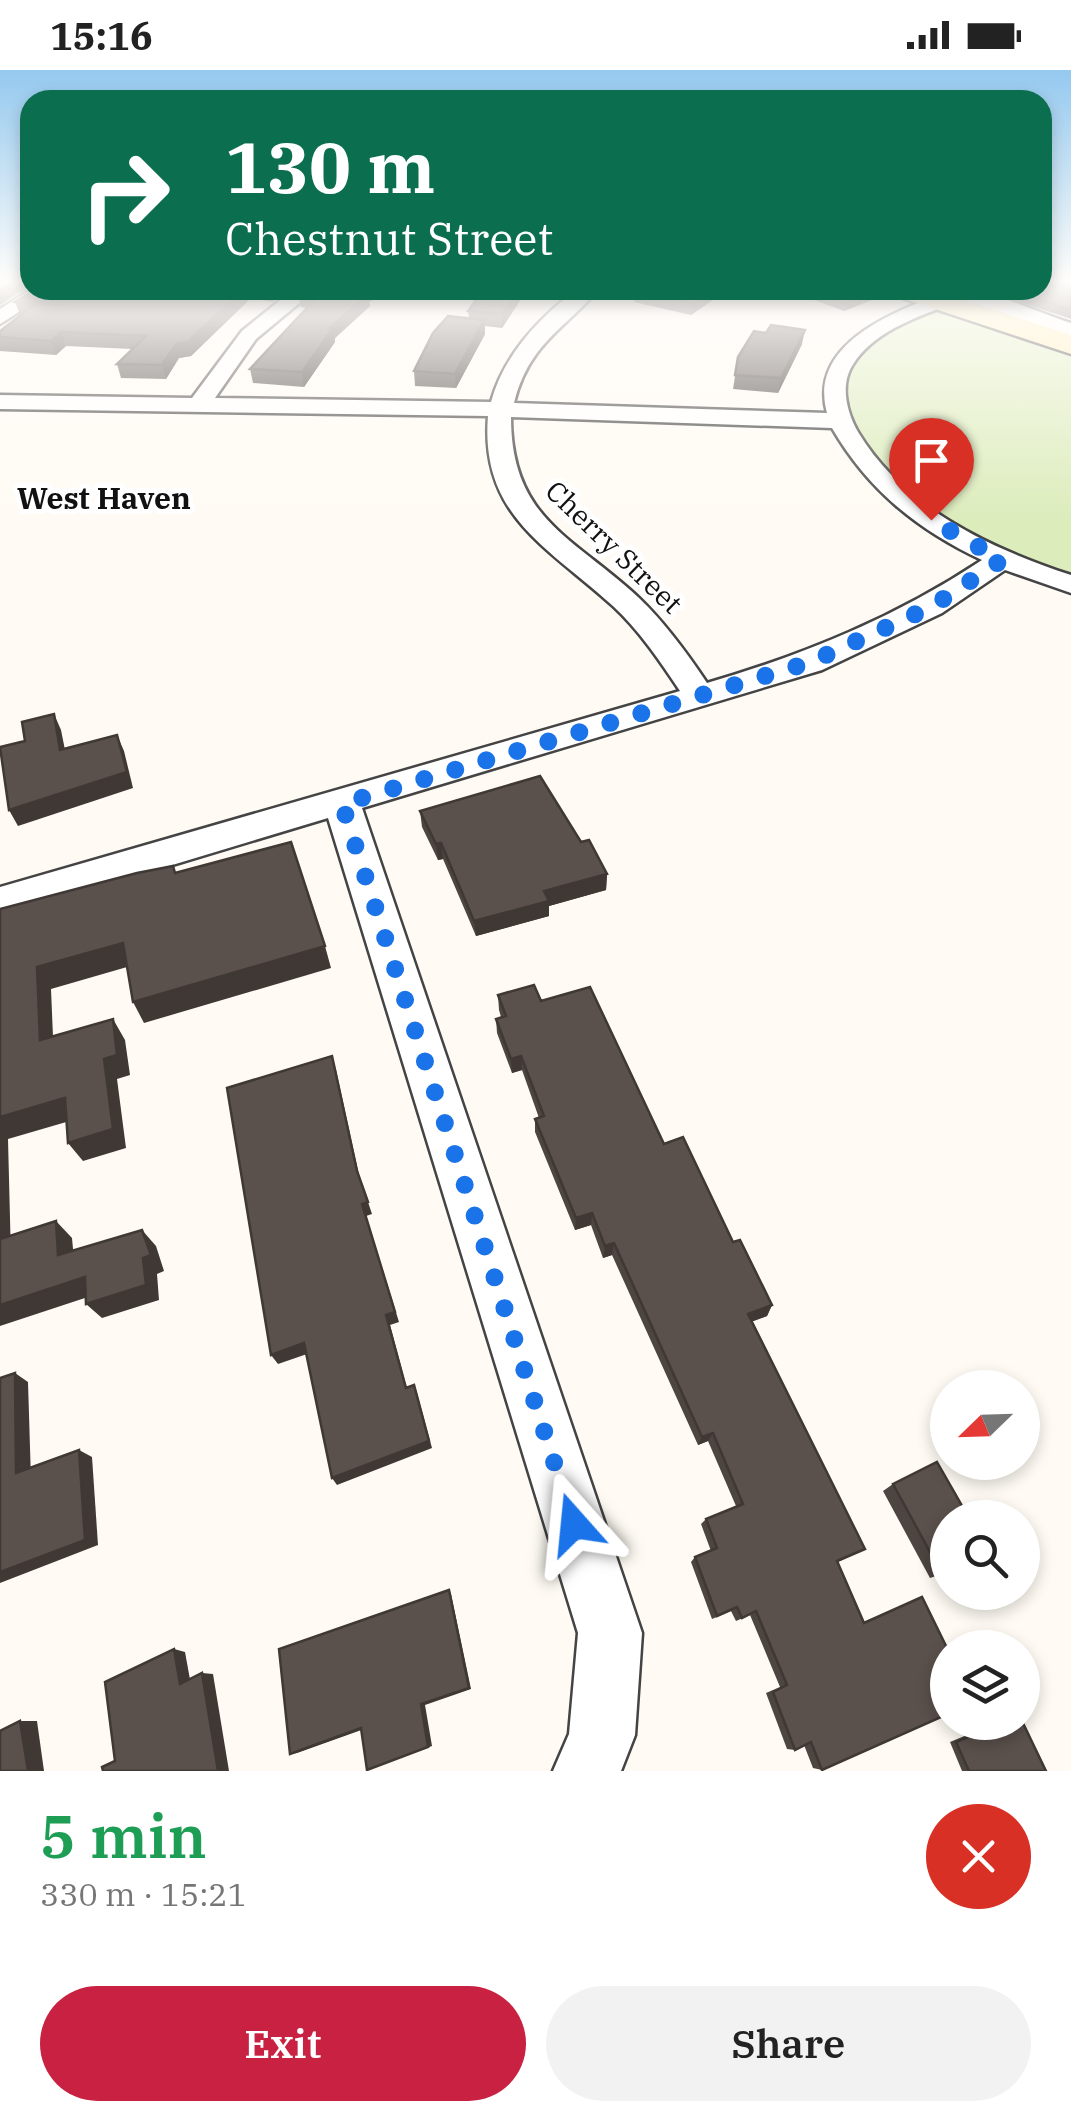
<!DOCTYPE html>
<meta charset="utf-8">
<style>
body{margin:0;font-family:"IBM Plex Serif",serif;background:#f2f2f2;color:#222;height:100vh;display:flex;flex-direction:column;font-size:38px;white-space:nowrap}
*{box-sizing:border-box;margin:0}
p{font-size:32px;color:#767676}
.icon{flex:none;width:55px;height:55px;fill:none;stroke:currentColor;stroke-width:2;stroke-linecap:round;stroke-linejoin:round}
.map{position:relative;height:1701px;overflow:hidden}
.details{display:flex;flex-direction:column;background:#fff;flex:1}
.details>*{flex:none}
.banner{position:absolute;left:20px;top:20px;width:1032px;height:210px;border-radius:30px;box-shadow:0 5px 15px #0003;background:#0b6e4f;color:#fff;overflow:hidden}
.needle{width:65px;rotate:247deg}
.buttons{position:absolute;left:930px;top:1300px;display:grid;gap:20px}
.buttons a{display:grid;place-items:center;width:110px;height:110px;border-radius:50%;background:#fff;box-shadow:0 5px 15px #0003;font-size:50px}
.pin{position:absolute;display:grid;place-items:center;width:85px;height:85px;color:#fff;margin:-102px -42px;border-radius:50% 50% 50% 0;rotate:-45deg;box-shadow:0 0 10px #0007}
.pin .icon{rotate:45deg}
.me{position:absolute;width:110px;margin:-55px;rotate:342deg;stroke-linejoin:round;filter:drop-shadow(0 0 8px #0008)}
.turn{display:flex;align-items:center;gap:35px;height:210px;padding:0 40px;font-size:45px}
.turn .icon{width:130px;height:130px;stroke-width:2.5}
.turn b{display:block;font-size:70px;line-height:85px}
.round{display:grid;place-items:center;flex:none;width:105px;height:105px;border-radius:52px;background:#f2f2f2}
.summary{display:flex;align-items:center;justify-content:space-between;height:170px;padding:0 40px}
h1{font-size:60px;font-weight:600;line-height:75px;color:#1e9e55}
.cta{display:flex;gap:20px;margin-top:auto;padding:20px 40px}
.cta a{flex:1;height:115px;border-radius:60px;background:#c82141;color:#fff;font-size:40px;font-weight:600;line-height:115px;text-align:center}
.cta a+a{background:#f2f2f2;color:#222}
.status{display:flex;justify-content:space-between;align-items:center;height:70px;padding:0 50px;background:#fff;direction:ltr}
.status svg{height:28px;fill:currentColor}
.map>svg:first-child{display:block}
.green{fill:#dcecbb}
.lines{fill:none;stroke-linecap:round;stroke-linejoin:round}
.street-casing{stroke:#444;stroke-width:5}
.secondary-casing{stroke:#333;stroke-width:5}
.street{fill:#fff;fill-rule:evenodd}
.secondary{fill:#ffebaf;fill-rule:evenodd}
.wall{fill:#4d4541}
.shaded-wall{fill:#3f3835}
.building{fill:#5a504c;stroke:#3f3835;stroke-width:2.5}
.route{stroke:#1a73e8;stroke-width:18;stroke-dasharray:0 32.4}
.labels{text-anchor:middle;stroke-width:10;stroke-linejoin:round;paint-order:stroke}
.far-street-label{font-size:28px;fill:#111;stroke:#fff}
.far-neighbourhood-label{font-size:30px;font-weight:bold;fill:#111;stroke:#fff}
</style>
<div class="status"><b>15:16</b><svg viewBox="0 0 49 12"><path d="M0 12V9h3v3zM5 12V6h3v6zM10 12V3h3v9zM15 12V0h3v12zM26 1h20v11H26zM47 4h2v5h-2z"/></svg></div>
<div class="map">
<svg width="1071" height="1701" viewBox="0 0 1071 1701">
<rect width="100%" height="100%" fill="#fffbf4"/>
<!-- green -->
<path class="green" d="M944 231 1071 275V514L1002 490 868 395 835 310 860 273Z"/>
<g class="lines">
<defs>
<g id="street">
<path d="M30 220H53L0 254V239Z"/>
<path d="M293 220H315L256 269 215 328 491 332C504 285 538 249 576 220H598C563 260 528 275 514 333L827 343C810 282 875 250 923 231 942 224 955 214 978 220 1003 227 1041 243 1071 253V266L963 230C925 244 874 259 852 296 840 316 847 343 858 362 904 438 989 478 1071 505V523L1005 500 942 543 822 600 362 738 642 1563 635 1665 621 1701H553L569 1664 578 1563 328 748 0 847V817L680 621C660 591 639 560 613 536 548 477 480 446 488 346L0 339V325L192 328 242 261ZM511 347 832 358C868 420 918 460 982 490 896 547 806 584 707 613 687 583 665 553 639 528 574 467 511 450 511 347Z"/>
</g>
<path id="secondary" d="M892 220H932L1071 265V284L896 226Z"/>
</defs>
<!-- street casing -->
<use href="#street" class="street-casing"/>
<!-- secondary casing -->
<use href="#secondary" class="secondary-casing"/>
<!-- street -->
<use href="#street" class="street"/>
<!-- secondary -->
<use href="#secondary" class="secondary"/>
</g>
<!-- wall -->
<g class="wall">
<path d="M1071 213V249L984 220H1042Z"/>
<path d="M35 220H287L272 232 251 228 191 286 179 288 166 309 121 308 117 294 132 279 66 276 56 285 0 281V261L20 245 15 232Z"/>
<path d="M303 220H392L369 232 370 236 335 268V272L304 317 253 313 250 299 307 238 301 237 298 224Z"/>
<path d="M527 220 502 258 485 256V264L456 318 415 316 414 301 469 248 468 241Z"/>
<path d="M635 220H727L691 245 634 232Z"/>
<path d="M787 220H890L889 223 844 241Z"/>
<path d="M802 274 778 323 733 319 738 287Z"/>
<path d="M420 741 581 772 607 804 606 820 549 836V846L476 866 443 789 438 790 422 757Z"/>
<path d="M498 925 541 931 664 1074 733 1172 772 1235 767 1246 752 1251 855 1484 838 1492 864 1552 922 1527 822 1700 813 1698 804 1675 795 1680 787 1679 766 1623 780 1617 750 1545 736 1551 731 1541 712 1549 691 1492 695 1487 711 1481 701 1454 706 1449 736 1436 708 1371 698 1375 612 1185 603 1188 591 1155 575 1160 535 1062V1049L539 1048 522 1000 512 1003 497 963 496 949 501 947 499 940Z"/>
<path d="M893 1414 942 1504 930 1508 883 1421Z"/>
<path d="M998 1652H1022L1046 1701H962L950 1672Z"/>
</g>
<!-- shaded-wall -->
<g class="shaded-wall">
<path d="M9 213H27L28 217 0 235V218Z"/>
<path d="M242 220H249L251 228 191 286 179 288 166 309 162 295 176 274Z"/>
<path d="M270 220H287L272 232Z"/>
<path d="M366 220H392L369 232 370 236 335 268V272L304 317 302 302 330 258Z"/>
<path d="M518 220H527L502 258V244Z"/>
<path d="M712 220H727L691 245 692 233Z"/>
<path d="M879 220H890L889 223 844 241 846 233Z"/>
<path d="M484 250 485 264 456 318 455 304Z"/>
<path d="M805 260 802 274 778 323 781 308Z"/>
<path d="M61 262 66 276 56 285 51 271Z"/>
<path d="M54 644 61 660 68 695 60 680Z"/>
<path d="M117 665 124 681 133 718 18 756 9 740Z"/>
<path d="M441 773 443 789 438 790 436 774Z"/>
<path d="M607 804 606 820 549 836V846L476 866 474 851 544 821Z"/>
<path d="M123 873 134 895 51 919 54 991 40 970 37 897Z"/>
<path d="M325 876 331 898 144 953 133 932Z"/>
<path d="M113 949 125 970 130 1005 117 1009 126 1078 83 1091 68 1073 104 989Z"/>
<path d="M332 986 336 1000 361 1114 357 1101Z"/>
<path d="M521 986 522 1000 512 1003 511 989Z"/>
<path d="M65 1028 80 1048 8 1069 11 1188 0 1178V1047Z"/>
<path d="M368 1132 372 1144 366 1146 399 1252 390 1255 409 1326 386 1245 362 1134Z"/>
<path d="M592 1143 591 1155 575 1160 576 1148Z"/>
<path d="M56 1151 72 1168 75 1201 58 1185Z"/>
<path d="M142 1160 156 1176 164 1201 157 1204 159 1230 102 1248 86 1234 143 1188Z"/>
<path d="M614 1173 612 1185 603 1188 605 1176Z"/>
<path d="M85 1207 100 1223 0 1256V1235Z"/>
<path d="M772 1235 767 1246 743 1255 748 1244Z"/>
<path d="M304 1273 310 1283 278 1294 271 1285Z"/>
<path d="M15 1303 28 1312 31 1410 16 1403Z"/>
<path d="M417 1323 432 1378 337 1415 332 1408Z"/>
<path d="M713 1363 708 1371 698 1375 702 1367Z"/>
<path d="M79 1380 92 1387 98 1475 0 1513V1502Z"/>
<path d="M449 1520 451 1524 471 1619 425 1635 432 1676 367 1700 421 1634Z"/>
<path d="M174 1579 185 1582 191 1615 180 1614Z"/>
<path d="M202 1603 213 1604 229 1701H218Z"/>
<path d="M20 1651H37L44 1701H28Z"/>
<path d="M361 1658H367L297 1683 290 1684Z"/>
</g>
<!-- building -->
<g class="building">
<path d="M1042 213H1071V240L1010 220H1042Z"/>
<path d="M35 220H242L188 272 176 274 162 295 117 294 146 266 61 262 51 271 0 267V261L35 234 15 232Z"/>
<path d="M303 220H366L362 222 368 223 330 258H333L302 302 250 299 317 227 298 224Z"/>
<path d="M483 220H518L502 244 468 241Z"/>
<path d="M637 220H712L692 233Z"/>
<path d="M809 220H879L846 233Z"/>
<path d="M448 246 484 250 455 304 414 301 433 263Z"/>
<path d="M771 255 805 260 781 308 735 305 738 287 754 261 766 263Z"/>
<path d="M54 644 60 680 117 665 127 702 9 740 0 677 25 671 22 652Z"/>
<path d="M540 706 581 772 589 770 607 804 544 821 549 831 474 851 441 773 436 774 420 741Z"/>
<path d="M291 772 325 876 133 932 123 873 37 897 40 970 113 949 117 985 104 989 113 1059 68 1073 65 1028 0 1047V839L137 803 173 796 175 803Z"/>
<path d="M534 915 541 931 590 917 664 1074 683 1067 733 1172 740 1170 772 1235 748 1244 865 1479 837 1491 864 1553 922 1527 948 1580V1644L822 1700 811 1672 795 1680 773 1622 787 1615 756 1541 742 1548 737 1537 717 1546 695 1487 717 1478 706 1449 743 1434 713 1363 702 1367 614 1173 605 1176 592 1143 576 1148 535 1049 544 1046 521 986 511 989 496 949 506 946 498 925Z"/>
<path d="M332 986 357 1101 368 1132 362 1134 395 1242 386 1245 406 1318 414 1315 429 1371 332 1408 304 1273 271 1285 227 1018Z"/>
<path d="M56 1151 58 1185 142 1160 151 1185 143 1188 146 1215 86 1234 85 1207 0 1235V1169Z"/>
<path d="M15 1303 16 1403 79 1380 85 1470 0 1502V1308Z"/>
<path d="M937 1392 969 1448H948V1501L942 1504 893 1414Z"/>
<path d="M449 1520 469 1618 421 1634 428 1677 367 1700 361 1658 290 1684 279 1579Z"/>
<path d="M174 1579 180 1614 202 1603 218 1701H103L102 1697 115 1691 105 1612Z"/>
<path d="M20 1651 28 1701H0V1661Z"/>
<path d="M1022 1651 1046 1701H969L956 1672 1005 1652Z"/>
</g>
<!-- sky -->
<linearGradient id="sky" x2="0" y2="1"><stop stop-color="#94c9ef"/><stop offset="0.47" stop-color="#fffdfa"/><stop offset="1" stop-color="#fffdfa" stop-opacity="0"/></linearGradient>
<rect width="1071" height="451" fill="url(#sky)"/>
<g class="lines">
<!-- route -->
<path class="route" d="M574 1454 342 734 811 592 931 537 1002 490 931 450"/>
</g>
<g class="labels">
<!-- far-street labels -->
<g class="far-street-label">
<text transform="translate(614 477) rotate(44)" y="10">Cherry Street</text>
</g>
<!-- far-neighbourhood labels -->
<g class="far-neighbourhood-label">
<text x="104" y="439">West Haven</text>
</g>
</g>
</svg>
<div class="buttons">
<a><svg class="needle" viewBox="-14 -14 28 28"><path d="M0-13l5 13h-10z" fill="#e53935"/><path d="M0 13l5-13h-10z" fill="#767676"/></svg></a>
<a><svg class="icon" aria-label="search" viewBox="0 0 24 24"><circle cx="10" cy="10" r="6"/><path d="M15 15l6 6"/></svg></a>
<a><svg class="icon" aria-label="layers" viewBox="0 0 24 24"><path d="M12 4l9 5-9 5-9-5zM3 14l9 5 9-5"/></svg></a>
</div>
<div class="pin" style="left:931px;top:450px;background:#d93025"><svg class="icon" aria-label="arrive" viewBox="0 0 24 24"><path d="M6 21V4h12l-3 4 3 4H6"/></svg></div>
<svg class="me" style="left:574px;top:1454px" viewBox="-20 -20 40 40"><path d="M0-17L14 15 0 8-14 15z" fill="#1a73e8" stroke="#fff" stroke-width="4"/></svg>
<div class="banner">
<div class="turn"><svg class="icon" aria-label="right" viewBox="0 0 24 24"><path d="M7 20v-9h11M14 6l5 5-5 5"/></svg><div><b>130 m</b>Chestnut Street</div></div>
</div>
</div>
<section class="details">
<div class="summary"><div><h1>5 min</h1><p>330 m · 15:21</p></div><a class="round" style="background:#d93025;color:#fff"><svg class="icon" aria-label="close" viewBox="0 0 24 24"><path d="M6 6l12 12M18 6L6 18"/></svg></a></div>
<div class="cta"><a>Exit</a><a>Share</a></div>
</section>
